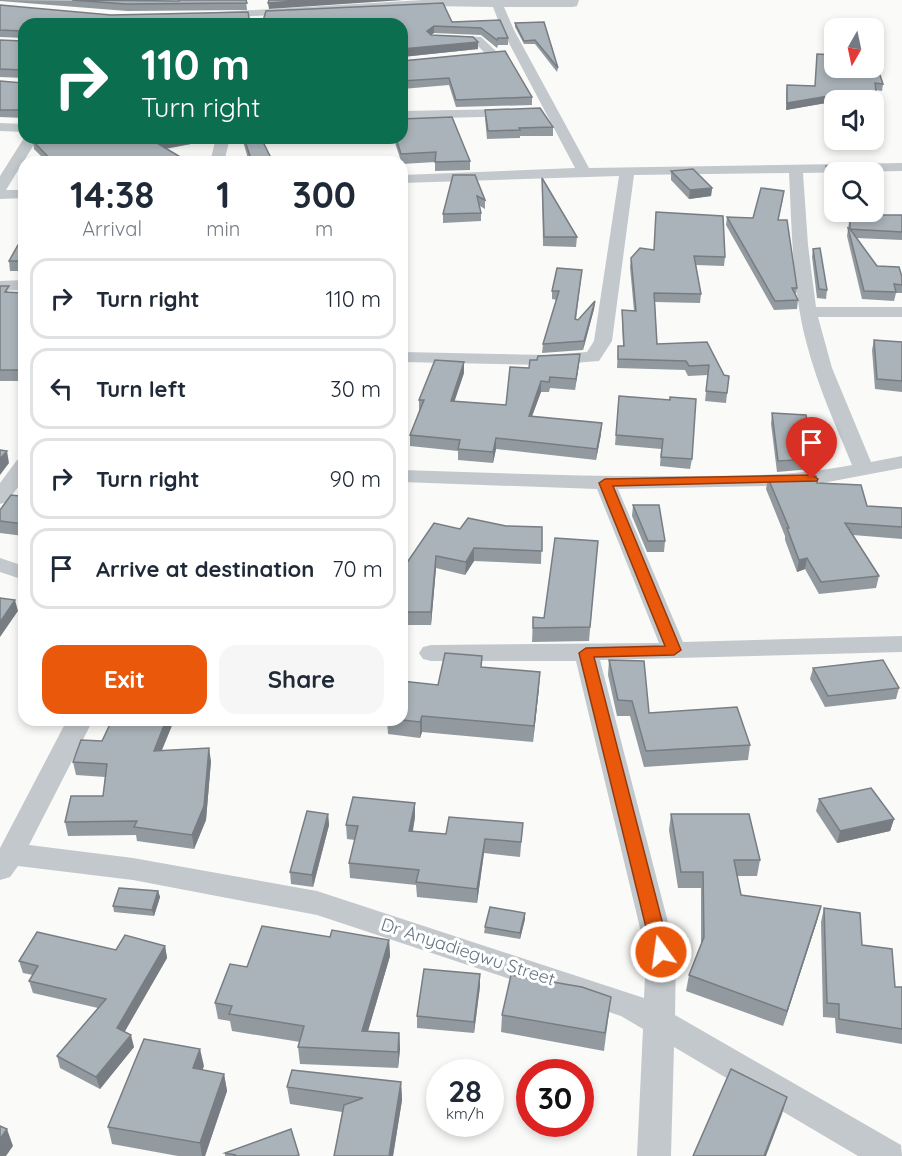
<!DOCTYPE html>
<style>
body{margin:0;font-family:Quicksand,sans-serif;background:#f6f6f7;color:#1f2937;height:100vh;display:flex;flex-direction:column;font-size:22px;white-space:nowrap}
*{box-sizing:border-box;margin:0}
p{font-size:20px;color:#747a83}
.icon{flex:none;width:33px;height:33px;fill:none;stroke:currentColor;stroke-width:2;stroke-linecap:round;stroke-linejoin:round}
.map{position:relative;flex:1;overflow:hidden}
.sheet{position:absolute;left:18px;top:156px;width:390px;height:570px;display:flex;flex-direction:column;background:#fff;border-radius:18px;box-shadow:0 3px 9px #0003}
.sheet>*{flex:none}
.hud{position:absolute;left:18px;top:18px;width:390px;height:126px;border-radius:18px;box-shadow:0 3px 9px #0003;background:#0b6e4f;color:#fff;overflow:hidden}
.needle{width:39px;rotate:189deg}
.controls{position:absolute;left:824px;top:18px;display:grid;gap:12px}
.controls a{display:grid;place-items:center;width:60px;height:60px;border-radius:12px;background:#fff;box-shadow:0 3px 9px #0003;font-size:30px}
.speed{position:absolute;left:426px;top:1059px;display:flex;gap:12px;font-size:30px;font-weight:700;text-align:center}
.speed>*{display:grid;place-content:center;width:78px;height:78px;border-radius:50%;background:#fff;box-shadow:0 3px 9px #0003;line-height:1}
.speed small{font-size:15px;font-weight:400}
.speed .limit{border:9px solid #d22;background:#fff;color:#111}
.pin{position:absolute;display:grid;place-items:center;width:51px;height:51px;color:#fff;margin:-62px -26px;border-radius:50% 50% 50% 0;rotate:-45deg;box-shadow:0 0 6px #0007}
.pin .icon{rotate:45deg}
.me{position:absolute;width:66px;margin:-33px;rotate:346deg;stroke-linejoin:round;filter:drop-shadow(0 0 4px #0008)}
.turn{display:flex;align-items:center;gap:21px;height:126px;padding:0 24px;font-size:27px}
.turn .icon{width:78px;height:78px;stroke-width:2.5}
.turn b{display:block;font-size:42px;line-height:51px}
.eta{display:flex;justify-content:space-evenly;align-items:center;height:102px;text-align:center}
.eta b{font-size:36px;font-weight:700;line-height:42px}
.action{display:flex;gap:12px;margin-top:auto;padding:12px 24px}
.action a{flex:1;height:69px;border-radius:18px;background:#ea580c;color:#fff;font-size:24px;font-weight:700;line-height:69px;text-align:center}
.action a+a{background:#f6f6f7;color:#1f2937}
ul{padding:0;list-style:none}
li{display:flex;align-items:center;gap:18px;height:81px;margin:0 12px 9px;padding:0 12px;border:3px solid #e0e1e3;border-radius:18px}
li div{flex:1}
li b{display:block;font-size:22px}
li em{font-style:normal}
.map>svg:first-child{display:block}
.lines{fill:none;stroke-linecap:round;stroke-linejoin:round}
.minor{fill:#c3c8cc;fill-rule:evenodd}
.wall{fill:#929a9f}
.shaded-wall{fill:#777d82}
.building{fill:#aab3b9;stroke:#777d82;stroke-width:1.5}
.route{fill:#ea580c;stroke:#983908;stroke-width:1.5}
.labels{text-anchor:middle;stroke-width:6;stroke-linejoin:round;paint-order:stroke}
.near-street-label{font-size:18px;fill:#657683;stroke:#fff}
</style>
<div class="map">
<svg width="902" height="1156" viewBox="0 0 902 1156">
<rect width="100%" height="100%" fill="#fafaf8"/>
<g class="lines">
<!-- minor -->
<g class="minor">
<path d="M423 0H579L577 6 573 7H504L514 30 589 168 902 163V171L803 173 808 245 816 307H902V317H818L832 368 871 462 902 456V468L812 485 618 489 683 642 902 636V652L600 660 676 953 675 1015 901 1145 902 1156H858L674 1047 671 1156H637L643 1029 621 1016 317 915 133 880 18 866 10 877 0 880V848L67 720H93L29 845 133 858 317 891 644 998 646 953 576 661H431L423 659 419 653 423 647 431 645 659 643 597 489 402 482V470C496 473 590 477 684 476 740 476 797 476 852 465 836 426 818 387 807 345 792 290 792 230 789 173L634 175 612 341 599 361 547 365 402 362V352L547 355 587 352 594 341 619 176 402 183V175L575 168 502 30 493 7 427 6 219 18 213 15 219 12Z"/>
<path d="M446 35 481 37 499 54 497 57H489L474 42 442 40 440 38Z"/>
<path d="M514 109 519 110 521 113 519 116 402 119V111Z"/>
<path d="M0 123 24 124V132L0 131Z"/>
<path d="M24 138H38L6 190H24V198L0 199V176Z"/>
<path d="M216 138H230L224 162H210Z"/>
<path d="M24 280V290L0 291V281Z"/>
<path d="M24 458V479L7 502 0 504V483L17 460Z"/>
<path d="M0 558 24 566V580L0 572Z"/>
</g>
</g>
<!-- wall -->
<g class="wall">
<path d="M0 0 179 1 246 0 247 10 127 11 0 1Z"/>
<path d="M0 5 24 24V118L0 117V81L23 83 24 78 0 77V40L23 41 24 38 0 37Z"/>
<path d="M500 20 508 38V45H498L497 48 481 35 434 33 431 35 478 49 402 57V24Z"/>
<path d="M544 22 558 68 557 72 535 44H524L515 27V23Z"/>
<path d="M817 54 883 84 882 91 876 90 877 100 876 107H873V100H834V113L826 103 786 110V92L787 85 815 86Z"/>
<path d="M402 61 532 97V105L456 107 449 85 402 89Z"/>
<path d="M485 110 553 127V136H520V138L487 139 485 118Z"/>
<path d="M402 119 470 161V170L435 171V162L402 164 394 140 373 141 372 138H402Z"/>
<path d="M242 138H279L278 142 263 143 273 162H249Z"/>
<path d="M33 141 196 143 166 149 187 162H47L34 149Z"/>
<path d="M826 166 834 172V207H829L825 175Z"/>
<path d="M671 171 712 188 711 196 689 199 671 180Z"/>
<path d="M453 175 485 200V209L480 206 481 213V221L443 223V214Z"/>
<path d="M542 178 577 237 576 247 543 246Z"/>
<path d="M873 183 883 203 881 212 873 211Z"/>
<path d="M783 199 778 220 797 288 796 294 798 300 797 309 774 310 726 225 727 217 753 218Z"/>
<path d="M850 215H902V241V240L856 238 877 266 902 277V293H896L894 301 862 299 847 236Z"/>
<path d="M24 245V271H10L9 261Z"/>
<path d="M813 249 827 290 826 299 817 298 812 257Z"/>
<path d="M654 250 725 257 724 266 696 265 701 294 700 303 655 302 657 344 707 342 724 375 729 376 726 403 705 401 708 375 688 376 685 370 617 368 618 346H623L622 319V310L634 311 630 267 631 258Z"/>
<path d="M582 270 576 320H578L595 301 594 309 583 350 542 353 543 344 557 300 552 299V291Z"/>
<path d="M0 286 10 293H24V381H0Z"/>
<path d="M874 340 902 342V392L875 389 872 350Z"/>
<path d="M580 354 575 390 550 388 549 392H541L532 416 601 434 596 460 496 449 493 463 458 460V451L410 446V435L419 411V400L464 373 454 401 506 405 529 368 537 360Z"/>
<path d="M619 396 692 459 690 469 660 466 661 449 615 445Z"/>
<path d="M772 413 813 459 811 469 777 472 771 424Z"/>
<path d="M768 478 817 483 867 506 902 508V539L853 535 879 576 876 588 819 594 805 569 797 572 785 540V536L766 489Z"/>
<path d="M24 490V536L0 533V510L20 496Z"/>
<path d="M633 505 665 541 664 552H647L632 516Z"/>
<path d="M506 526 542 527 541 564 474 561 465 575 436 568 431 625H402V570L460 529Z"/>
<path d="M598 541 589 641 532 642 533 617 544 618Z"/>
<path d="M609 660 649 713 750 745 748 760 644 767 630 716H617L608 675Z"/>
<path d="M482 667 539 688 533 742 422 732 420 738 388 734 387 720H402L438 685Z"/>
<path d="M813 668 899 688 896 699 825 707 810 679Z"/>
<path d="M112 720H190L187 725 173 723 162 750 211 761 206 820 194 849 137 841 136 835 68 836 65 822 103 796 105 777 76 775 73 762 102 741Z"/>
<path d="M819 799 894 819 890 831 837 843 816 811Z"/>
<path d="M328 814 329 825 313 887 291 884 290 872Z"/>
<path d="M671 814 760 860 757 876H737L741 895 821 906 817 921 783 1026 686 991 689 975 701 944V888H678L669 830Z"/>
<path d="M415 817 413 831 446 834 523 823 520 857 484 853 477 903 417 897 416 885 350 878 349 863 355 840 347 839 346 825Z"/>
<path d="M158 891 160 897 154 916 114 912 113 906Z"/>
<path d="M824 908 862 945 895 987H902V1044L836 1033 835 1018 823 1017 821 922Z"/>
<path d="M525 913V919L520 939 484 933 485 927Z"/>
<path d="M330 937 389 940 390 956 368 1031 399 1033 400 1049 398 1068 300 1064 298 1047 300 1042 232 1031 230 1021 218 1019 215 1003 247 967Z"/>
<path d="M165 946 167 958 124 1032 134 1047 100 1089 60 1068 57 1056 98 1008 33 993 29 981 33 975 23 973 19 961Z"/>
<path d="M480 986 474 1033 417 1028V1016Z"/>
<path d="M611 997 604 1051 501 1032 502 1015Z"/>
<path d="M204 1066 202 1070 224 1074 227 1091 205 1156H178L112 1144 108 1127Z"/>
<path d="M401 1082 402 1100 393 1156H334L342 1112 290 1104 287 1087Z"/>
<path d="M291 1129 299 1156H225V1153Z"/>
</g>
<!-- shaded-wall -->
<g class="shaded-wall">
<path d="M308 0H403L269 9 268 3Z"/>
<path d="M434 26V33L427 38V31Z"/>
<path d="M478 42V49L402 57V49Z"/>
<path d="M828 96 826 103 786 110 787 103Z"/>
<path d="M179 138H196V143L156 150 155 142Z"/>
<path d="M93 159V162H78Z"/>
<path d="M712 188 711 196 689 199 690 190Z"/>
<path d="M595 301 594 309 583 350 584 341Z"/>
<path d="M580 354 579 365 575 390 576 379Z"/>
<path d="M464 362V373L451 412V401Z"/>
<path d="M541 381V392L528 427 529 416Z"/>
<path d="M602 423 601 434 596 460 597 449Z"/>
<path d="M496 438V449L493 463V452Z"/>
<path d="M7 451 9 463 0 475V459Z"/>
<path d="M474 548V561L465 575 466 562Z"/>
<path d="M436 556V568L431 625V612Z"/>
<path d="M807 558 805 569 797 572 799 560Z"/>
<path d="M15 600 18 611 0 637V622Z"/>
<path d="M540 672 539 688 533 742 534 726Z"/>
<path d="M422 716V732L420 738V722Z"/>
<path d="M166 720H173V723L156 764 154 751Z"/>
<path d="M209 748 211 761 206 820 194 849 192 835Z"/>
<path d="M415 803V817L410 845 409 831Z"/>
<path d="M328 814 329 825 313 887 312 875Z"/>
<path d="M894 819 890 831 837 843 840 831Z"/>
<path d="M485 839 484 853 477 903V889Z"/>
<path d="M158 891 160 897 154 916 152 910Z"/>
<path d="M821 906 817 921 783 1026 787 1011Z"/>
<path d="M525 913V919L520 939V933Z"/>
<path d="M389 940 390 956 363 1048 362 1031Z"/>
<path d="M165 946 167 958 120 1040 117 1028Z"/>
<path d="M480 974V986L474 1033V1022Z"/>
<path d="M399 1033 400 1049 398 1068V1052Z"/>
<path d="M131 1035 134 1047 100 1089 96 1077Z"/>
<path d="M200 1049 204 1066 196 1086 193 1068Z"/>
<path d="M224 1074 227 1091 205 1156H202L200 1143Z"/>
<path d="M401 1082 402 1100 393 1156H389Z"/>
<path d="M787 1097 782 1114 766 1156H764Z"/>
<path d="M7 1129 13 1146 6 1156H0V1139Z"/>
</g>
<!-- building -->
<g class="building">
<path d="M72 0 179 1V0H246L247 3 126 4Z"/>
<path d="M269 0H308L268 3Z"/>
<path d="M443 3 452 22 500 20 508 38H498L497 40 481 28 434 26 427 31 431 35 473 37 478 42 402 49V24H262L266 11Z"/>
<path d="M0 5 111 15 248 12 250 24H24V32L23 31 0 30Z"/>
<path d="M544 22 558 68 535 40 524 41 515 23Z"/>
<path d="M24 36V72L23 70 0 69V40L23 41Z"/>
<path d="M505 51 532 97 456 100 449 78 402 81V61Z"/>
<path d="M817 54 834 55V68H873V57H874L883 84 875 83 877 100 850 98 852 100H834V105L828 96 787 103V85L815 86Z"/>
<path d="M24 76V111L22 110H0V81L23 83Z"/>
<path d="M540 108 553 127 519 128 520 130 488 131 485 110Z"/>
<path d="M452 117 470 161 435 162 436 152 401 154 396 138H402V119Z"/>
<path d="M53 138H179L155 142 187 161 186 162H118L120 160 109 162H98L93 159 78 162H53L33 141Z"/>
<path d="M244 138H261L273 162H252Z"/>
<path d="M826 166 866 167 868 172H834V199L830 198Z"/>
<path d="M693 169 712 188 690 190 671 171Z"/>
<path d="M453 175H475L485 200 477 196 481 213 443 214Z"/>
<path d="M542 178 577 237H544Z"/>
<path d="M873 183H879L883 203 873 202Z"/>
<path d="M761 188 784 191 778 220H787L797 288H792L798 300 775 301 727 217 753 218Z"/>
<path d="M656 212 723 216 725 257 694 256 701 294 654 293 657 344 707 342 724 375 729 376 727 393 706 391 709 365 689 366 686 361 618 359V346H624L622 310 636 311 631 258 640 248 654 250Z"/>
<path d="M850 215H902V232L850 229 877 266 899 267 902 277V285L894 284 896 292 864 291 848 228 850 229Z"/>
<path d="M18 245H24V261H9Z"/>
<path d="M820 248 827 290 819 289 813 249Z"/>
<path d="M557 268 582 270 575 319 578 320 595 301 584 341 543 344 559 291H552Z"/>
<path d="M0 286H9L5 292 24 293V370H0Z"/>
<path d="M874 340 902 342V381L877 379Z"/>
<path d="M580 354 576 379 550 377 549 382 541 381 529 416 602 423 597 449 496 438 493 452 458 449 460 440 410 435 424 400H419L435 360 464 362 451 401 506 405 510 367 529 368 530 360H537L538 356Z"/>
<path d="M619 396 670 400V397L696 399 692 459 661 457 663 439 616 435Z"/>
<path d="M772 413 806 415 813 459 778 461Z"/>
<path d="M0 450 7 451 0 459Z"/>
<path d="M816 476 817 483 861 485 867 506 902 508V527L845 523 879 576 821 582 807 558 799 560 787 528H789L768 478Z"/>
<path d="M24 490V524L0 521V510L11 495 20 496Z"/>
<path d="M633 505H659L665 541H648Z"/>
<path d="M468 518 506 526 542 527V551L474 548 466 562 436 556 431 612H402V570L434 523 460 529Z"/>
<path d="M555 538 598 541 590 627 533 628V617L544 618Z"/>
<path d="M0 598 15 600 0 622Z"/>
<path d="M445 653 482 656 481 667 540 672 534 726 422 716 420 722 402 720V681L438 685Z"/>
<path d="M609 660 644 661 649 713 737 707 750 745 646 751 632 701 618 700Z"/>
<path d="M883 660 899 688 828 696 813 668Z"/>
<path d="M112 720H166L154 751 209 748 204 806 192 835 134 827 137 821 65 822 71 796H103L107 764 73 762 81 740 102 741Z"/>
<path d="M871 788 894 819 840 831 819 799Z"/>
<path d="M353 797 415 803 409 831 446 834 449 817 523 823 521 842 485 839 477 889 416 882 419 870 349 863 358 826 346 825Z"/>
<path d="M307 811 328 814 312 875 290 872Z"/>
<path d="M671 814H749L760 860H734L741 895 821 906 787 1011 689 975 704 937 703 872H681Z"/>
<path d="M119 888 158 891 152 910 113 906Z"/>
<path d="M490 907 525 913 520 933 485 927Z"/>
<path d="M824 908 860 913 862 945 892 949 895 987H902V1029L839 1019V1004L827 1003Z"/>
<path d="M262 926 330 937 332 930 389 940 362 1031 399 1033 398 1052 298 1047 304 1026 229 1014 232 1006 215 1003 230 964 247 967Z"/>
<path d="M37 932 116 950 125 935 165 946 117 1028 131 1035 96 1077 57 1056 106 999 29 981 38 966 19 961Z"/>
<path d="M424 969 480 974 474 1022 417 1016Z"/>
<path d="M511 975 582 987 611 997 605 1033 502 1015Z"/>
<path d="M144 1039 200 1049 193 1068 224 1074 200 1143 108 1127Z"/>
<path d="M731 1069 787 1097 764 1156H693Z"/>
<path d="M292 1070 401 1082 389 1156H334L344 1105 363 1098 287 1087Z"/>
<path d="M0 1126 7 1129 0 1139Z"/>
<path d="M291 1129 299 1155 296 1156H233L236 1155 225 1153Z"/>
</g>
<!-- route -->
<path class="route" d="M812 475 818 479 817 481 613 486 681 650 674 655 594 657 670 952 667 958 661 960 654 958 652 952 579 653 586 648 665 646 599 483 605 479Z"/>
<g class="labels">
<!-- near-street labels -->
<g class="near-street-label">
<text transform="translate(468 952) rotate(18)" y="6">Dr Anyadiegwu Street</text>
</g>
</g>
</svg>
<div class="controls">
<a><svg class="needle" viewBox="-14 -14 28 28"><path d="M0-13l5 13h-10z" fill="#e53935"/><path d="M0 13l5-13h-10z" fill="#747a83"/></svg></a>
<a><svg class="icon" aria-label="sound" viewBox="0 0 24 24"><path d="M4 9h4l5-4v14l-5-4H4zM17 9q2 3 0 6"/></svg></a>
<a><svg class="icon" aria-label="search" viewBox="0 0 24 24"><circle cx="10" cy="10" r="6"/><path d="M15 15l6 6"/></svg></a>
</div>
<div class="speed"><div>28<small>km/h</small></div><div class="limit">30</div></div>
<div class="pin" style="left:812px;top:479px;background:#d93025"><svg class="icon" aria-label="arrive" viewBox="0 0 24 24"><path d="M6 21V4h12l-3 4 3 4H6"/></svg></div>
<svg class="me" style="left:661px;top:952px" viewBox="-20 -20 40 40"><circle r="17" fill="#ea580c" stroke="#fff" stroke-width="3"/><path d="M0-11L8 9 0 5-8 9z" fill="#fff"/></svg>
<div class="hud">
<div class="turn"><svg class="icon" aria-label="right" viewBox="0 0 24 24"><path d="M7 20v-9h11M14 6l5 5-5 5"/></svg><div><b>110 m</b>Turn right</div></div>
</div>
<section class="sheet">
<div class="eta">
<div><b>14:38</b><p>Arrival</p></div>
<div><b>1</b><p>min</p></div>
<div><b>300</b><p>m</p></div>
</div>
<ul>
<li><svg class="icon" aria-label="right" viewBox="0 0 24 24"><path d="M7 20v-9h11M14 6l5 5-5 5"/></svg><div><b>Turn right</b></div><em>110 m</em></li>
<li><svg class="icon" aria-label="left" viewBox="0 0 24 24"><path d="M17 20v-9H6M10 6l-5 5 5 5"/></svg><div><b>Turn left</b></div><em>30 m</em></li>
<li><svg class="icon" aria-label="right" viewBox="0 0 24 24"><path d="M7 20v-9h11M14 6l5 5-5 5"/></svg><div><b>Turn right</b></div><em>90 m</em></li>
<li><svg class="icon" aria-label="arrive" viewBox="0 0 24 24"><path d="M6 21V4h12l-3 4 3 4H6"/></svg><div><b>Arrive at destination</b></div><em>70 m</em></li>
</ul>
<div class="action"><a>Exit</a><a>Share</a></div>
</section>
</div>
